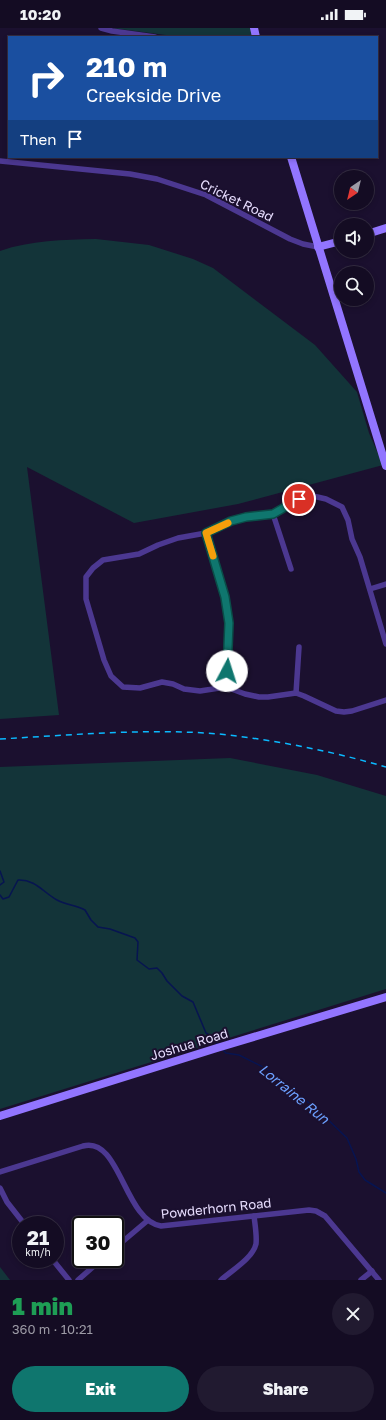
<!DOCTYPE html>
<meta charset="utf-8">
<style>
body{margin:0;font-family:"Golos Text",sans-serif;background:#211a30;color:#f1f3f6;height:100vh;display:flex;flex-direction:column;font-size:15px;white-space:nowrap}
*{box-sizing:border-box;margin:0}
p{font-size:13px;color:#9d9ba6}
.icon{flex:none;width:22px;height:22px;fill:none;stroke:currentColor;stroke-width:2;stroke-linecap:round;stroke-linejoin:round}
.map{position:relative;height:1252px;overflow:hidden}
.details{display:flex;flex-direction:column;background:#140c23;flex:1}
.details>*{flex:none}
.banner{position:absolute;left:8px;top:8px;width:370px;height:122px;border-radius:0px;box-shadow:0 2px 6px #0003,0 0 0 1px #332c41;background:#1a4fa0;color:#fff;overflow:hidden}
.needle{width:26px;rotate:215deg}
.buttons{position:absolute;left:334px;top:142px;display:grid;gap:8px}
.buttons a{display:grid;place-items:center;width:40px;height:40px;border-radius:50%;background:#140c23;box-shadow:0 2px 6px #0003,0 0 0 1px #332c41;font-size:20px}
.speed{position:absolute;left:12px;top:1188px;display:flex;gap:8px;font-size:20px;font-weight:700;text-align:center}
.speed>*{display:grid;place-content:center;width:52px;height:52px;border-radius:50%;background:#140c23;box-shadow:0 2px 6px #0003,0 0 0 1px #332c41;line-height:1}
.speed small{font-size:10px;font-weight:400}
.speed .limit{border:2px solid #111;border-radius:6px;background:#fff;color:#111}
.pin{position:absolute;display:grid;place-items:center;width:34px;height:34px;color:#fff;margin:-17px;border:2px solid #fff;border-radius:50%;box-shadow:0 1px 4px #0007}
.me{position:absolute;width:44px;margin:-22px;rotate:5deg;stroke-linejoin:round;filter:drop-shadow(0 0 3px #0008)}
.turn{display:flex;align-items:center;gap:14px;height:84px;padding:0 12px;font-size:18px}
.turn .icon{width:52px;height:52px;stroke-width:2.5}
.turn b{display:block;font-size:28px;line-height:34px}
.then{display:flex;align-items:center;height:38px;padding:0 12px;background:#0003;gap:8px;font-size:15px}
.round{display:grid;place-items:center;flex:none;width:42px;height:42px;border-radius:21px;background:#211a30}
.summary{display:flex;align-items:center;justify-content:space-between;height:68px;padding:0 12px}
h1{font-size:24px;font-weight:800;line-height:30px;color:#1e9e55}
.primary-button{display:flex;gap:8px;margin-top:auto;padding:8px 12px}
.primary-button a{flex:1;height:46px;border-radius:24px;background:#0f766e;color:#fff;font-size:16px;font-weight:800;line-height:46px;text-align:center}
.primary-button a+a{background:#211a30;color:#f1f3f6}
.status{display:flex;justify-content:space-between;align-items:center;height:28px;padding:0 20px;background:#140c23;direction:ltr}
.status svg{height:11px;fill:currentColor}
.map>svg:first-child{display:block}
.green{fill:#133439}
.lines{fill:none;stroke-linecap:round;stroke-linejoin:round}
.stream{stroke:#071451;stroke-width:1.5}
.street{stroke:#4c3891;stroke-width:5.5}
.secondary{stroke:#9275ff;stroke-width:8}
.rail{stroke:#0ab9ff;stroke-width:1.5;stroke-dasharray:6 5;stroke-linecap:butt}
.route-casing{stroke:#0a4d48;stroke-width:10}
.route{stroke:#0f766e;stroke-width:7}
.slow{stroke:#f59e0b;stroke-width:7}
.labels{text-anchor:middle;stroke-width:4;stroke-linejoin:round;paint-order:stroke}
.street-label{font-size:13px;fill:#e8deff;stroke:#1b102f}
.water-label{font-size:14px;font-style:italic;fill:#6ca0ff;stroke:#1b102f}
</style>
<div class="status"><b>10:20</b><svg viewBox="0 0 49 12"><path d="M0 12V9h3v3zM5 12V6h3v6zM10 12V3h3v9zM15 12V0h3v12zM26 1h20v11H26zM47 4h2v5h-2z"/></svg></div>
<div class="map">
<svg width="386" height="1252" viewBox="0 0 386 1252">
<rect width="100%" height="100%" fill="#1b102f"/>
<!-- green -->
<g class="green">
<path d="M112 0H251L254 9H181Z"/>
<path d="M96 211 149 217 193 231 213 240 315 317 357 364 369 405 383 437 238 476 134 495 27 439 59 687 0 691V223C31 212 63 212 96 211Z"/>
<path d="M230 730 317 747 386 768V961L0 1081V739Z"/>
<path d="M0 1239 10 1252H0Z"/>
</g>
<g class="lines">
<!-- stream -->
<g class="stream">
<path d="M0 843 4 854 0 857"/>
<path d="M0 867 3 871 9 869 18 852C35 851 44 865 57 872 66 877 76 877 85 882L91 892 98 899 110 901 135 910 138 914 137 932 149 941 157 940 162 945 167 953 182 968 193 974 206 1005 214 1010 217 1016"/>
<path d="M223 1022 226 1025 239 1027 267 1041 319 1083 347 1110 356 1131 359 1144 365 1152 386 1165"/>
</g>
<!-- street -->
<g class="street">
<path d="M101 0 112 3 155 9"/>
<path d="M0 133 130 146 157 151 206 167 290 211 303 216 318 219"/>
<path d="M273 486 291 541"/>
<path d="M206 505C215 534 227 564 229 595 231 616 228 638 226 659"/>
<path d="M370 561 386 556"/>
<path d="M386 616 360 529 352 511 348 492 342 479 326 471 313 468 299 471 273 486 246 489 231 493 206 505 178 510 158 517 139 526 103 532 93 540 86 549V571L104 632 111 648 123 659 140 660 162 654 173 656 184 661 200 663 226 659 245 666 259 669H268L296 665 304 668 336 683 344 684 352 683 386 672"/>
<path d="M296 665 299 619"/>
<path d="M0 1144 83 1118C120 1108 124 1192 161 1198L309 1182 316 1183 325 1188 379 1252"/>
<path d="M0 1160 7 1174 25 1197"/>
<path d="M115 1220 147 1193"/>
<path d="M52 1231 69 1252"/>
<path d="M78 1252 102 1231"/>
<path d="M221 1252C231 1243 253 1230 256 1216 257 1207 255 1197 254 1188"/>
<path d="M361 1252 372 1243"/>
</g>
<!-- secondary -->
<g class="secondary">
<path d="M254 0 256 9"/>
<path d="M291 129 386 438"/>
<path d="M367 206 386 200"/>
<path d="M318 219 341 213"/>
<path d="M0 1088 217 1020 386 969"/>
</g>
<!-- rail -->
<path class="rail" d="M0 711C72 707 148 700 219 706 276 712 331 723 386 739"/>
</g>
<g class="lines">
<defs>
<path id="route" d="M227 643 229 595 225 569 206 505 231 493 246 489 273 486 299 471"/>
</defs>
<!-- route casing -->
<use href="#route" class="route-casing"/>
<!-- route -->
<use href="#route" class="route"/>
<!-- slow -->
<path class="slow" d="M213 528 206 505 228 495"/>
</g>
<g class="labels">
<!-- street labels -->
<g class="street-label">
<text transform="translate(237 172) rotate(26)" y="5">Cricket Road</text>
<text transform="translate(189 1016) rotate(-17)" y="5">Joshua Road</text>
<text transform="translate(216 1180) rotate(-6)" y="5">Powderhorn Road</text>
</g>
<!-- water labels -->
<g class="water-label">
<text transform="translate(294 1066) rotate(39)" y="5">Lorraine Run</text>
</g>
</g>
</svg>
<div class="buttons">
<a><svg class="needle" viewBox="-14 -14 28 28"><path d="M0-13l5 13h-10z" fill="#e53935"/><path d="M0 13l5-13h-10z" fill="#9d9ba6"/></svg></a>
<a><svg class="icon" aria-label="sound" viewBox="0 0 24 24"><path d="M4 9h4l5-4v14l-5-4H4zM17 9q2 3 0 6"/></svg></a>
<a><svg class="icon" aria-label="search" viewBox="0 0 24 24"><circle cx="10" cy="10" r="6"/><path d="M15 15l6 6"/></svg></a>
</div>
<div class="speed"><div>21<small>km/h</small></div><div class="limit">30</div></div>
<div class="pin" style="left:299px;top:471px;background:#d93025"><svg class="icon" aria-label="arrive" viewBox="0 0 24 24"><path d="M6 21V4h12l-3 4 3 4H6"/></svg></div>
<svg class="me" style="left:227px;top:643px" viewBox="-20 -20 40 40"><circle r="19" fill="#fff"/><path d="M0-13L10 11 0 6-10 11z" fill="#0f766e"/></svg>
<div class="banner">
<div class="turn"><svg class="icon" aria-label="right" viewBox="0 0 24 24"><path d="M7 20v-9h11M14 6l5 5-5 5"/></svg><div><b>210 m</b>Creekside Drive</div></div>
<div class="then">Then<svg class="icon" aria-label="arrive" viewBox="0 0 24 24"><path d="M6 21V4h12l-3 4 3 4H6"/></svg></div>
</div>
</div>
<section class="details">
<div class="summary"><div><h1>1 min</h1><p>360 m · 10:21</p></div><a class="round"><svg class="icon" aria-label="close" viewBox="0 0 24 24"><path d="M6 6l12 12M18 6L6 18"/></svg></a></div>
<div class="primary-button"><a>Exit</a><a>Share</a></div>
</section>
